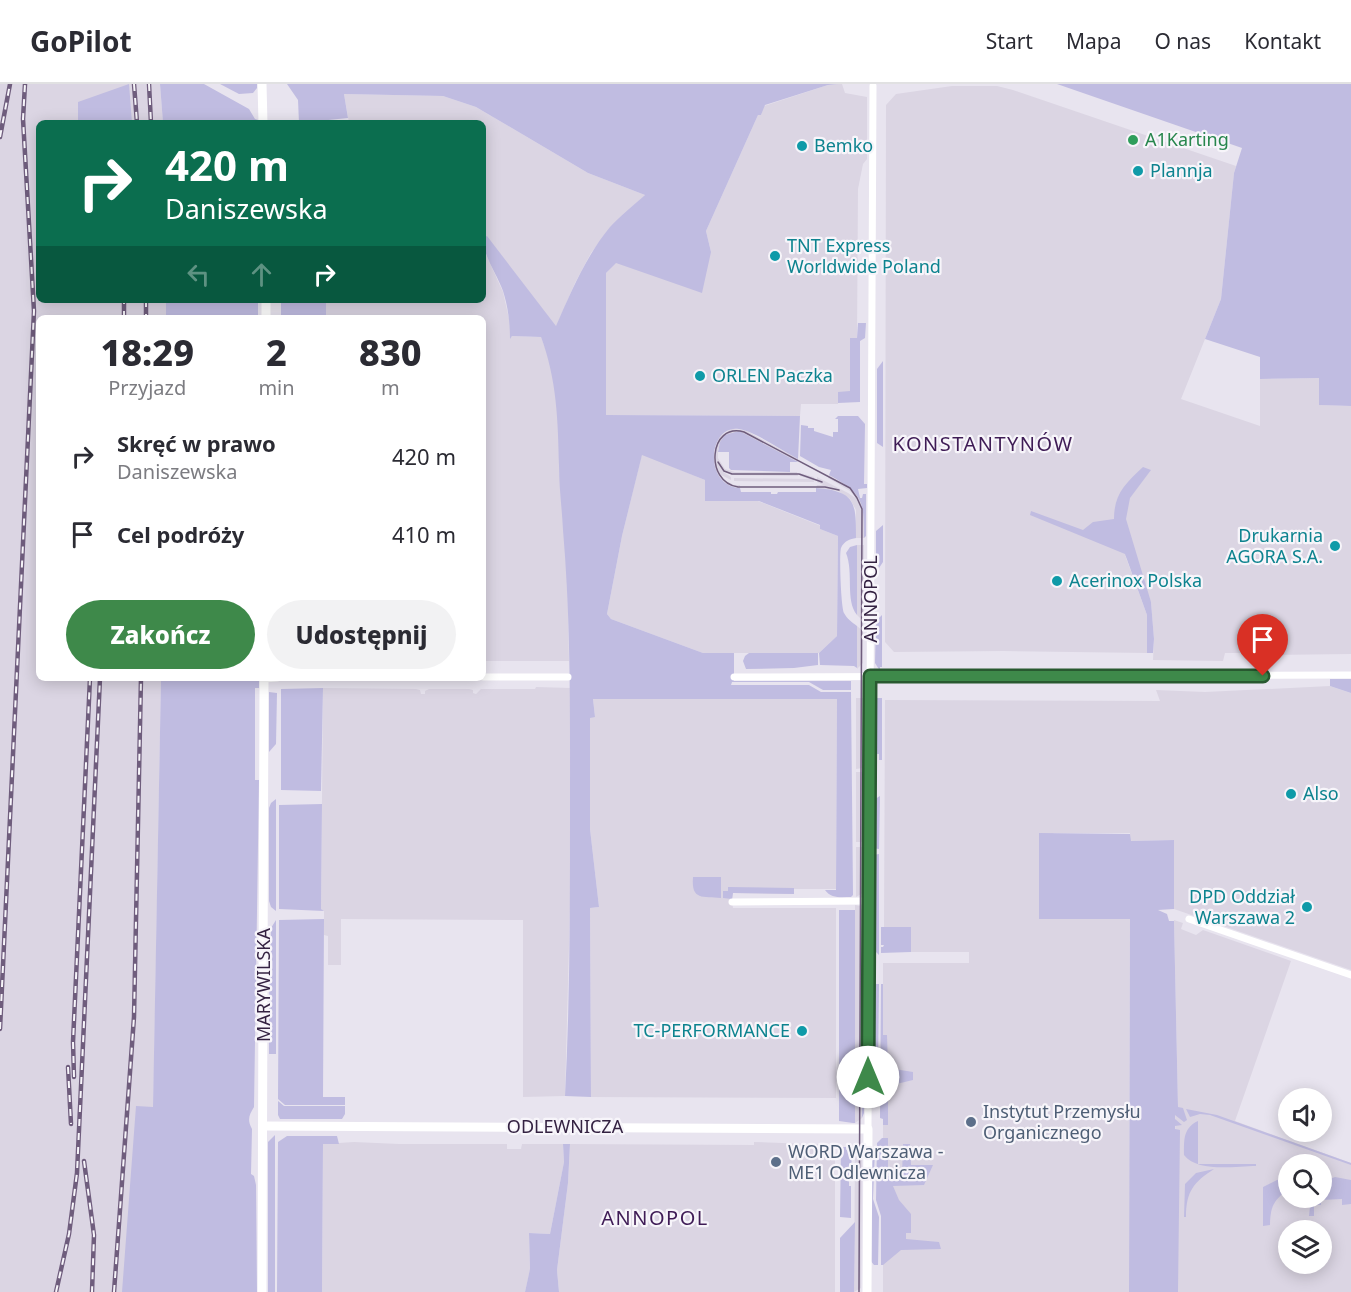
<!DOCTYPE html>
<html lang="pl">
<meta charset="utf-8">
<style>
body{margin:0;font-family:"Noto Sans",sans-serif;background:#f2f2f3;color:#2b2b33;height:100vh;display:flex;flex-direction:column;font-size:22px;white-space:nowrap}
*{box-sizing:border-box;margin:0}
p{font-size:20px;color:#7c7c81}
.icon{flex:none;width:33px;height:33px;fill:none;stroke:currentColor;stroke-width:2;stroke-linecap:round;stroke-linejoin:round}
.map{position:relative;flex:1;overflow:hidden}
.panel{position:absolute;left:36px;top:231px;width:450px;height:366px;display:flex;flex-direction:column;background:#fff;border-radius:9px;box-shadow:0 3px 15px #0003}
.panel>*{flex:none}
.guide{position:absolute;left:36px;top:36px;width:450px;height:183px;border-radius:9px;box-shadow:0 3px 15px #0003;background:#0b6e4f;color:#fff;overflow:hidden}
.tools{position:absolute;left:1278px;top:1004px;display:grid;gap:12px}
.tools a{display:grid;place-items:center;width:54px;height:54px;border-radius:50%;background:#fff;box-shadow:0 3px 15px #0003;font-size:30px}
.pin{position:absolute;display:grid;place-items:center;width:51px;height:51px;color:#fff;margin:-62px -26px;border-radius:50% 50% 50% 0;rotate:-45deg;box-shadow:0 0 6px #0007}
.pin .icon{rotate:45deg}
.me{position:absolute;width:66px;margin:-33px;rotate:0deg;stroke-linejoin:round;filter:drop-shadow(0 0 4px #0008)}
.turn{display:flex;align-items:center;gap:21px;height:126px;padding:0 30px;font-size:27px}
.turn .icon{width:78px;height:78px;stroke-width:2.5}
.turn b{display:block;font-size:42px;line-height:51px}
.lanes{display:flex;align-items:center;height:57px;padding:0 30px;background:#0003;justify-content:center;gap:30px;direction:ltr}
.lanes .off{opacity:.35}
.eta{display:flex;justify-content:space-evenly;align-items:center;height:102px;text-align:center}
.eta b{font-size:36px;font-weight:800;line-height:42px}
.button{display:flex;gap:12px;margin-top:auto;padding:12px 30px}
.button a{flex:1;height:69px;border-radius:36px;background:#3e894a;color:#fff;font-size:24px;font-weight:800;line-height:69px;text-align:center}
.button a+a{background:#f2f2f3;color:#2b2b33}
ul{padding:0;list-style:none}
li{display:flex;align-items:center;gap:18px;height:78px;padding:0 30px}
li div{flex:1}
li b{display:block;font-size:22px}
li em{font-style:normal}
header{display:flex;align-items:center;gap:36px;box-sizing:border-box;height:84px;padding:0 30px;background:#fff;border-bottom:2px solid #e1e1e2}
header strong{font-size:28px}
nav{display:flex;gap:33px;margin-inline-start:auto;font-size:21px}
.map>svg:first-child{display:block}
.built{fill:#dbd5e3;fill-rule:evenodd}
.green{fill:#c0bce1}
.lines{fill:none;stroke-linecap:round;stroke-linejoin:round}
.street{stroke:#fff;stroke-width:7}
.secondary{stroke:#fff;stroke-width:9}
.tram{stroke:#6f5d7d;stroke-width:1.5}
.rail-casing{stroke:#6f5d7d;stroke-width:4.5}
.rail{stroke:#f7f5fa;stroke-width:2;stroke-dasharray:7;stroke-linecap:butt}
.route-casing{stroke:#285930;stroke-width:15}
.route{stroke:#3e894a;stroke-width:10}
.leisure-dot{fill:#2e9e5b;stroke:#f7f5fa;stroke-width:2}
.culture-dot{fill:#0f9aa8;stroke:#f7f5fa;stroke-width:2}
.service-dot{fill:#5c6f8a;stroke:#f7f5fa;stroke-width:2}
.labels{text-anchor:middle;stroke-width:4.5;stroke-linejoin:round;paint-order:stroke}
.leisure-label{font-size:18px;fill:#27864d;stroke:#f7f5fa;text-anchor:start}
.culture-label{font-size:18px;fill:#0d838f;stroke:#f7f5fa;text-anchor:start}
.street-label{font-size:18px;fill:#342242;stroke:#f7f5fa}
.service-label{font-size:18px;fill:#4e5e75;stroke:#f7f5fa;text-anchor:start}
.neighbourhood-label{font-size:20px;letter-spacing:1.5px;fill:#3f1c56;stroke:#f7f5fa}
</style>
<header>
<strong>GoPilot</strong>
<nav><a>Start</a><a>Mapa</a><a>O nas</a><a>Kontakt</a></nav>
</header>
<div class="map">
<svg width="1351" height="1208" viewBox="0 0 1351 1208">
<rect width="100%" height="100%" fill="#e8e4ef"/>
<!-- built -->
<g class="built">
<path d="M0 0H160L163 39H39V216H166V234H39V594H161L150 1208H0Z"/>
<path d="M838 0H842L845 9 867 13V75L863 80 858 105 857 254H850V308H839L838 320H801L800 332 606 331V189L615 179 711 168 706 147 758 31H761L764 22 828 1Z"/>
<path d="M952 2H997L1013 6 1236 82 1234 89 1221 215 1181 315 1260 342V295L1319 294 1320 321 1351 322V570L1260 571 1259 569H1225L1223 577 1153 576 1154 555 1151 518 1125 471 1147 531V569L1003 567 894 568 885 558 886 21 896 10Z"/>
<path d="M344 10 443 12 476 23 588 89 645 111 611 143 591 169 575 199 556 243 487 153 483 154V39H349Z"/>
<path d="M483 164 503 208 510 239V254L512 252 541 253 549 274 554 297 559 337V385L567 479 569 577H483V234H326V216H483Z"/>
<path d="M731 345 745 346 798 375V378L737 347 718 365V374L725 385 735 388H797L798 392 734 391 722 387 731 393V396L721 391 724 396 734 401H740V404L727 401 716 389 715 366 719 353Z"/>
<path d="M642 370 705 396V417H758L821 442 820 445 838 452 837 552 819 569H703L611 535 607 530 622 452Z"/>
<path d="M800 389 814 393V398L734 397V394L809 395 800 392Z"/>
<path d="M829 391 853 406 860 415 864 430V454H856V426L850 415 838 407 816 404 817 401H823L817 398V393L848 409 857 415 850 407 828 394Z"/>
<path d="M857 461H864V538L857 531Z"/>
<path d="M857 542 863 547V579L857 585Z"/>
<path d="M1330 602 1351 609V886L1174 825 1173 756 1130 757V749H1053L1130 835 1129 1208H883V879H969V868H911V843H884L885 616 1160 617 1156 606 1205 608Z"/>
<path d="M536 603 571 604 570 824 565 1012 523 1013V836L341 835V881H328V852L324 851V827L321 825 323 604 416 605 420 606 421 610H425V607L429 605H469L473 606V609L476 610 481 605H535Z"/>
<path d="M856 614H863V684L856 685Z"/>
<path d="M593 615H837L836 805H794V810L733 809 732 818 733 824H836V1014L591 1013 590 824 599 823 590 745V633H595Z"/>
<path d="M856 688H863L862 758H856Z"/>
<path d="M856 763H863V809L856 813Z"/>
<path d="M855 821 860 822 862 826V1034L855 1039Z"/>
<path d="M1174 836 1183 839 1181 845 1196 851 1203 846 1291 877 1235 1037 1351 1079V1208H1177L1175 1022H1178ZM1288 1080H1322V1113H1288ZM1288 1146H1322V1179H1288Z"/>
<path d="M354 1058 399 1060H507V1065H521L522 1060H563L564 1078 550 1150 529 1149 530 1186 525 1208H322L323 1060Z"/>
<path d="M754 1058 835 1061V1208H559L557 1186 568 1099 570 1060 754 1061Z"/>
<path d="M855 1063H862L861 1204 854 1208Z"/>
</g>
<!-- green -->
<g class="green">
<path d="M129 0 132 39H78V18Z"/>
<path d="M160 0H204L249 25 255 35 258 36V39H163Z"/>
<path d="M220 0H257V4L253 9 239 10Z"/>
<path d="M287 0H838L828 1 765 21 761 31H758L706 147 711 168 702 209 616 179 606 189V331L800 332 798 375C783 367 754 347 739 345 708 340 703 402 740 404L741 408H771V410H777L778 408H816V404C856 407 856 419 856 454 850 455 844 457 841 464 839 470 841 523 844 529 847 535 852 538 857 542V584L854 582 820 581 819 569 837 552 838 452 820 445V441L759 417H705V396L642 371 622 452 607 530 611 535 703 569H734V597H851V606H823L809 598H732L731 601H809L821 608H851L853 811 851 813C842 813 831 815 825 806H836L837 615H593L595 633 590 634V745L599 823 590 824 591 1013 565 1012C570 917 570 822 570 727 570 633 571 539 563 446 562 425 559 403 559 382 558 337 557 296 541 253L512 252 510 255C510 238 508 223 503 207 497 190 483 172 483 154L487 152 556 242C571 208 586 172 610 143 620 132 633 122 645 111L588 89 476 23 443 12 344 10 348 34 299 39 298 16Z"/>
<path d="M1057 0H1351V322L1319 321V294L1260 295V273L1205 255 1221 215 1234 89 1242 64Z"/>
<rect x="166" y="216" width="92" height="18"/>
<rect x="281" y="216" width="45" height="18"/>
<path d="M858 239H866L865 254 860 257V318L838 319V308L850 307V254H857Z"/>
<path d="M883 277V363L877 359V285Z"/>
<path d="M838 332H858L865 340 864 400H867V404L858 405 860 414H862L863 410H866V452L864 454C864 416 863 410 829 391L831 386 819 383 800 372 801 341 808 342V344H814V347L833 353V348H838V335H835Z"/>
<path d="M739 347 745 350 798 378H790V388L731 386 729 384V368H718L720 358 725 351Z"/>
<path d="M1143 383 1151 386 1130 414 1126 435 1151 518 1154 555 1153 569H1147V531L1125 470 1030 431 1031 427 1083 446 1093 438 1114 435C1114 410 1125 400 1143 383Z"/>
<path d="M883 441V478L879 484 878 480H876V447Z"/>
<path d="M857 461V531C845 516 854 489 846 469L850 463Z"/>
<path d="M882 531V583H880V587L875 579 876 537Z"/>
<path d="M749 569H818V581L794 584 746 585 743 577 745 572Z"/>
<path d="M888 585H961L955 589H887Z"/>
<path d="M1006 585 1137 586 1136 588 1011 589Z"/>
<path d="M161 594H259V604H255V696H259L254 1023C249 1031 247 1036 252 1045L251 1090 254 1092 256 1101 257 1208H122L136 1022 153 1023Z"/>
<path d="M1330 595H1351V609L1330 602Z"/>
<path d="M323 604 321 707 281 706V605Z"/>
<path d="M269 608 277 609 276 660 269 668Z"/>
<path d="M876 614H882V676H879V670H876Z"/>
<path d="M880 712 879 765 872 764V717Z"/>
<path d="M276 715V827L271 823 269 817V724L271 719Z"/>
<path d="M322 720 321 825 324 827 279 825V721Z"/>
<path d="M1039 749 1130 750 1131 757 1174 756V825L1158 826 1167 830 1169 837H1174L1178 1023 1183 1024 1187 1036 1184 1038 1175 1031V1035L1182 1041 1175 1042V1045L1180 1046 1178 1208H1129L1130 835H1039Z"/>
<path d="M879 770V871L875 867V794L873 771Z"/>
<path d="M693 793H721V814C703 812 691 817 693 793Z"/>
<path d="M728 803 794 804V810L733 809 732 815 723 814V807H728Z"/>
<path d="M839 826H855V1039H853L839 1037Z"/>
<path d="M862 826 864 832V1029L862 1034Z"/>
<path d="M324 835 323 1013H345V1021H285L278 1015 279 836Z"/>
<path d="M276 836V970H269V916L271 844Z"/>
<path d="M881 843H911V868L881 869V863H883L884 861H881Z"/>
<path d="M876 900H879L878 985 872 986 874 902Z"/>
<path d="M881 900H883V951H887L888 984 913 988V996L888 1002V1041H883V1035L880 1034Z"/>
<path d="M278 1017 284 1022H345V1030L342 1035H280L278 1031Z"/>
<path d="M1186 1025 1217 1031 1351 1079V1081L1210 1031 1200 1030 1190 1033Z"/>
<path d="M1198 1037V1080H1256V1082C1235 1082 1198 1089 1184 1071 1184 1056 1183 1044 1198 1037Z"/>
<path d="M275 1051V1208H268V1058Z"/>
<path d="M287 1052H337L339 1060H323L322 1208H277L278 1058Z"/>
<path d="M882 1054H888V1092H902L903 1060H910L911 1081H933L924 1101 893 1102 899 1116 911 1130V1149H906V1155L939 1158 941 1165 901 1166 883 1181H881V1132L876 1116 877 1059Z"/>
<path d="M563 1060H570L568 1099 557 1186 559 1208H525L530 1185 529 1149 550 1150 564 1078Z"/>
<path d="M841 1063H846V1066L852 1063 851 1095H849V1102H851V1134L840 1133Z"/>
<path d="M872 1063 875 1065 873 1115 879 1133 878 1181H874L870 1176Z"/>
<path d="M1214 1085C1194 1098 1186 1107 1186 1133H1184L1185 1100 1196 1089Z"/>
<path d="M1288 1093V1106C1274 1115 1270 1124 1270 1141L1263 1142V1103L1277 1096Z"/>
<path d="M1335 1093 1351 1096V1120L1342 1121V1115L1321 1116V1121H1314V1132H1309L1311 1113H1322V1098Z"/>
<path d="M855 1138 854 1208H840V1154Z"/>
</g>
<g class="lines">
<!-- street -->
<g class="street">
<path d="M483 593H568"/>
<path d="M734 593 1351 591"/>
<path d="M264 595 277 594"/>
<path d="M732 818 869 817"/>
<path d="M1189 835 1351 891"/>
<path d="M868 1045 873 2"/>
</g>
<!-- secondary -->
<g class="secondary">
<path d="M262 0 263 39"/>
<path d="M266 234V216"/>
<path d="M263 1042 868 1045 867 1208"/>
<path d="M262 1208 264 594"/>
</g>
<!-- tram -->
<g class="tram">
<path d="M718 378 724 387 732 390H799L822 398"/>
<path d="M839 406 825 403H738C704 398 709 338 744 348L850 404 857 414 862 425 859 1208"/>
</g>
<defs>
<g id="rail">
<path d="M134 0 137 39"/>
<path d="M149 0 151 39"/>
<path d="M0 53 10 0"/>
<path d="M146 216V234"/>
<path d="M124 234V216"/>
<path d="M0 945 34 227 23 35 25 0"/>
<path d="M68 983 71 1040"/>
<path d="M74 993 73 958 90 594"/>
<path d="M84 1077 94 1151 92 1208"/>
<path d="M56 1208 69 1150 77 1089 100 594"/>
<path d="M114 1208 134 933 141 594"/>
</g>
</defs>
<!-- rail casing -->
<use href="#rail" class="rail-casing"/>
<!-- rail -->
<use href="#rail" class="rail"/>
</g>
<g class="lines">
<defs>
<path id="route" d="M868 993 870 592H1263"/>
</defs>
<!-- route casing -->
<use href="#route" class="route-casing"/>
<!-- route -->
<use href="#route" class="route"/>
</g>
<!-- markers -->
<circle class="leisure-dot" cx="1133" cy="56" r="6"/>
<g class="culture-dot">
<circle cx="802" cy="62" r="6"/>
<circle cx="1138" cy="87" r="6"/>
<circle cx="775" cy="172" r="6"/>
<circle cx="700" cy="292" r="6"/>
<circle cx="1335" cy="462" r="6"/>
<circle cx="1057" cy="497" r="6"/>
<circle cx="1291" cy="710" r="6"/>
<circle cx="1307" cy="823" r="6"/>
<circle cx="802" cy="947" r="6"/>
</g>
<g class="service-dot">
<circle cx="971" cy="1038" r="6"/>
<circle cx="776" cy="1078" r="6"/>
</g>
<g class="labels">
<!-- leisure labels -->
<g class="leisure-label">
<text x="1145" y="62">A1Karting</text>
</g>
<!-- culture labels -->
<g class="culture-label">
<text x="814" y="68">Bemko</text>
<text x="1150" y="93">Plannja</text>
<text x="787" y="168">TNT Express<tspan x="787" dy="21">Worldwide Poland</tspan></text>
<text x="712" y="298">ORLEN Paczka</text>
<text x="1323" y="458" text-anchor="end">Drukarnia<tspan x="1323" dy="21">AGORA S.A.</tspan></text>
<text x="1069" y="503">Acerinox Polska</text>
<text x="1303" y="716">Also</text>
<text x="1295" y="819" text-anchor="end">DPD Oddział<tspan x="1295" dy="21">Warszawa 2</tspan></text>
<text x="790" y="953" text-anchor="end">TC-PERFORMANCE</text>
</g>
<!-- street labels -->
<g class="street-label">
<text transform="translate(871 515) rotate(-90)" y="6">ANNOPOL</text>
<text transform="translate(264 901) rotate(-90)" y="6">MARYWILSKA</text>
<text x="565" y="1049">ODLEWNICZA</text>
</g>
<!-- service labels -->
<g class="service-label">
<text x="983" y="1034">Instytut Przemysłu<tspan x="983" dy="21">Organicznego</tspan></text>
<text x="788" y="1074">WORD Warszawa -<tspan x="788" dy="21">ME1 Odlewnicza</tspan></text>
</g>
<!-- neighbourhood labels -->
<g class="neighbourhood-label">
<text x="983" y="367">KONSTANTYNÓW</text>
<text x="655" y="1141">ANNOPOL</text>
</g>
</g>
</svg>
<div class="tools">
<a><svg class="icon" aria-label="sound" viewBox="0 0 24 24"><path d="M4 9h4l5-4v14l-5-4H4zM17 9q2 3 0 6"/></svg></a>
<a><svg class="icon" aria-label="search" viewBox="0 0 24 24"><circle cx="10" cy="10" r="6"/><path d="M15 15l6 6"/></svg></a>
<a><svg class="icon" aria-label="layers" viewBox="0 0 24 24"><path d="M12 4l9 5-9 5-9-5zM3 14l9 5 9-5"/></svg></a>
</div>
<div class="pin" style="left:1263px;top:592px;background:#d93025"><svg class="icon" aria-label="arrive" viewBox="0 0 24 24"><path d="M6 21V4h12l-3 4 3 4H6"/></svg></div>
<svg class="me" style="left:868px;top:993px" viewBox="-20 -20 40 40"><circle r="19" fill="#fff"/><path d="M0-13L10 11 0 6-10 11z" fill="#3e894a"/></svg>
<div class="guide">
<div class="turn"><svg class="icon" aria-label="right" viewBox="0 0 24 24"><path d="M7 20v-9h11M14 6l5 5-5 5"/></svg><div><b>420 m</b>Daniszewska</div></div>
<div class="lanes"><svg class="icon off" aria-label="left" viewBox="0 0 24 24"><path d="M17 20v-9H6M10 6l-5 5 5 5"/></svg><svg class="icon off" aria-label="ahead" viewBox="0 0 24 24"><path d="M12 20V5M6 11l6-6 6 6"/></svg><svg class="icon" aria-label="right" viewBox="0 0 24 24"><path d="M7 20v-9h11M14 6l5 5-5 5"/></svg></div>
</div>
<section class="panel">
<div class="eta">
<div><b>18:29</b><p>Przyjazd</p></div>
<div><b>2</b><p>min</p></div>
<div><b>830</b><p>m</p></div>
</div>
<ul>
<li><svg class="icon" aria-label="right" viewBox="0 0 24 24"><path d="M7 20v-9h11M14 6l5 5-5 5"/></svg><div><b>Skręć w prawo</b><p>Daniszewska</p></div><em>420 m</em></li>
<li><svg class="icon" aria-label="arrive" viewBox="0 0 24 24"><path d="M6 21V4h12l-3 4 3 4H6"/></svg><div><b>Cel podróży</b></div><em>410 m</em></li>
</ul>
<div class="button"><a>Zakończ</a><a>Udostępnij</a></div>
</section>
</div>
